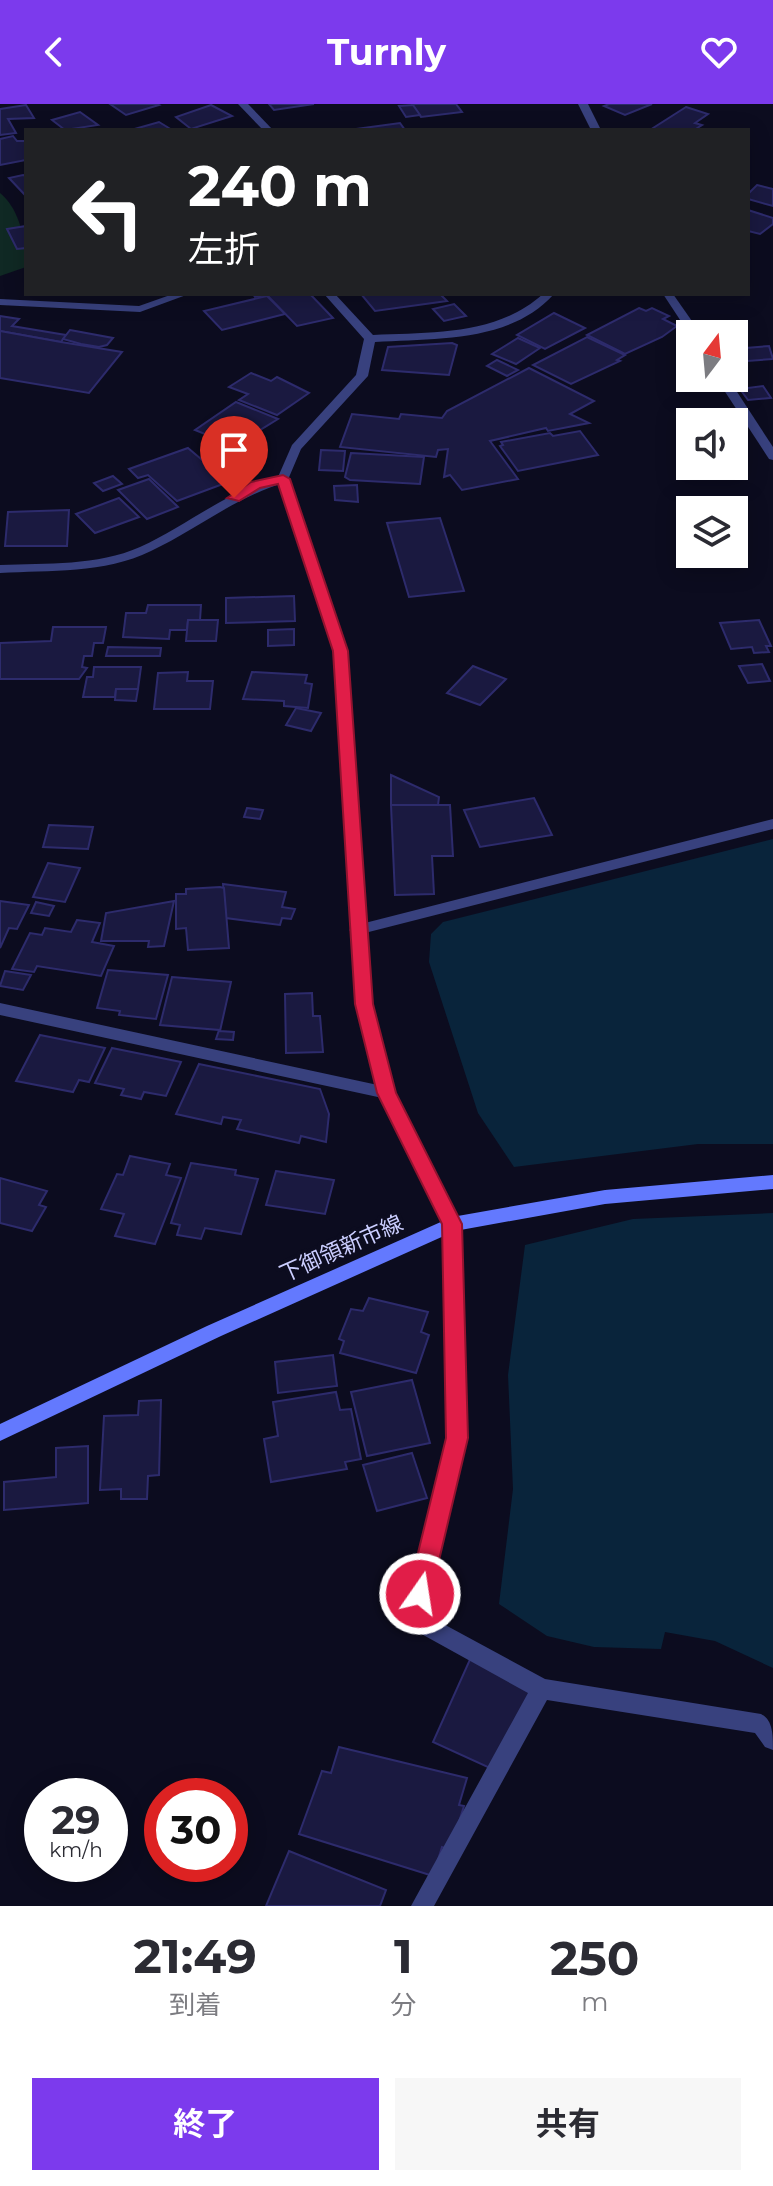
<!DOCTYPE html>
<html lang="ja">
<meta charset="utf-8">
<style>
body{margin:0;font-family:Montserrat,"Noto Sans JP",sans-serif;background:#f7f7f7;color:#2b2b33;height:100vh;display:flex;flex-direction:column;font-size:30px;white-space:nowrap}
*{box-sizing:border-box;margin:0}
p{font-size:26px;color:#7c7c81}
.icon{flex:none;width:44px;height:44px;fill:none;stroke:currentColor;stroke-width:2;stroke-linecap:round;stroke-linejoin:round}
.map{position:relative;height:1802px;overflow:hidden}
.sheet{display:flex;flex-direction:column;background:#fff;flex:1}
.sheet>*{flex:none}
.hud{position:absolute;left:24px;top:24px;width:726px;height:168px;border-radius:0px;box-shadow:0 4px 20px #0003;background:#202124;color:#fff;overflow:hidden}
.needle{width:52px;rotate:16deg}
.buttons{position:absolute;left:676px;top:216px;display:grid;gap:16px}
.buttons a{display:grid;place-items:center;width:72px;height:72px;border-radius:0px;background:#fff;box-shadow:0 4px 20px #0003;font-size:40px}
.speed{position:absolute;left:24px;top:1674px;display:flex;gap:16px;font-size:40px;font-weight:700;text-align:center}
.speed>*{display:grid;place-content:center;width:104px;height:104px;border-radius:50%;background:#fff;box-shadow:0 4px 20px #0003;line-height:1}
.speed small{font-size:20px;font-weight:400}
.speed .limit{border:12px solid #d22;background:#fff;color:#111}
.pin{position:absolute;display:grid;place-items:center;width:68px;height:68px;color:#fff;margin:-82px -34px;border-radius:50% 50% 50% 0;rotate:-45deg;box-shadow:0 0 8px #0007}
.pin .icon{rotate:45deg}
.me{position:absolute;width:88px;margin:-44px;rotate:13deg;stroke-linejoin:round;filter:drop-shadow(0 0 6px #0008)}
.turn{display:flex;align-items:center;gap:28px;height:168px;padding:0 32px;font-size:36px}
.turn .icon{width:104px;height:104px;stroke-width:2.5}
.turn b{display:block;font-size:56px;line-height:68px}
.eta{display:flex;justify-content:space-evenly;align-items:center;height:136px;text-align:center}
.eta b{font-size:48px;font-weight:700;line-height:56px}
.cta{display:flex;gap:16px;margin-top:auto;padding:16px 32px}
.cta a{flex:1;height:92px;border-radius:0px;background:#7c3aed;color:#fff;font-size:32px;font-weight:700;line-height:92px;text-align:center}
.cta a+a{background:#f7f7f7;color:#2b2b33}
header{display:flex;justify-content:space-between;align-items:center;height:104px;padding:0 32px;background:#7c3aed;color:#fff;font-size:36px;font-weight:700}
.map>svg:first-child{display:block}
.green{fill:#102924}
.water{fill:#09243b}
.building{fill:#1a1940;stroke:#2d2b6c;stroke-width:2}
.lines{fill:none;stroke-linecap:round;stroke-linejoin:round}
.service{fill:#38417e;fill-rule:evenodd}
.minor{fill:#38417e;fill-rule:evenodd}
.tertiary{fill:#38417e;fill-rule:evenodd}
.secondary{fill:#6379fe;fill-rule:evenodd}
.route{fill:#e11d48;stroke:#92132f;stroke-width:2}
.labels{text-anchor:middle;stroke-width:8;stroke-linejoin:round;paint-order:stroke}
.street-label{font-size:22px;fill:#cbceff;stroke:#0c0c1f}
</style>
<header><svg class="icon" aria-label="back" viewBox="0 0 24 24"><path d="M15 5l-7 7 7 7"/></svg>Turnly<svg class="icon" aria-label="heart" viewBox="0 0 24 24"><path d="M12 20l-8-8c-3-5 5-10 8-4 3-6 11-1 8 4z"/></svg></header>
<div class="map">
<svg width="773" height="1802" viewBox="0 0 773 1802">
<rect width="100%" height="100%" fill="#0c0c1f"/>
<!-- green -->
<path class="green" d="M0 89C20 105 26 138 26 163L0 172Z"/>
<!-- water -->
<g class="water">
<path d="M773 735V1040H698L514 1063 478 1009 429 858 431 830 443 818Z"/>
<path d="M773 1109V1564L715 1537 665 1528 661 1545 594 1543 547 1532 499 1500 513 1385 508 1271 525 1141 633 1115Z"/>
</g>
<!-- building -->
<g class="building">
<path d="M110 0H157L159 1 126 11Z"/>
<path d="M269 0H314L274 6Z"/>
<path d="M456 0 462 8 421 13 412 0Z"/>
<path d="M609 0H652L625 11 604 2Z"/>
<path d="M26 1 34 14 8 15 16 29 0 31V5Z"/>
<path d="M211 1 232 12 191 25 176 13Z"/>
<path d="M413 1 420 11 406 13 399 2Z"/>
<path d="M686 3 708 10 695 19 702 21 694 26H650Z"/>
<path d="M80 8 98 21 65 26 52 16Z"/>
<path d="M159 18 172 26H131Z"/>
<path d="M400 19 405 26 356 25Z"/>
<path d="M13 32 17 37H26V56L0 61V35Z"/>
<path d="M23 71 26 72 25 91 9 74Z"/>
<path d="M757 81 773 85V102L748 95V90Z"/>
<path d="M748 106 773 114V120L760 130 748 127Z"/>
<path d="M26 122V144L17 145 7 125Z"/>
<path d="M253 190H310L333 214 297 222 267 191 255 193Z"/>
<path d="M361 190H440L447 197 375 207Z"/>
<path d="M267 192 285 210 222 226 204 207Z"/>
<path d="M454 200 466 212 444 217 433 205Z"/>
<path d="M639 204 646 207 652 204 669 212 663 215 677 222 662 233 625 250 587 231Z"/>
<path d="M554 209 585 224 545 245 517 231Z"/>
<path d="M0 212 19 215 12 222 66 231 61 238 0 227Z"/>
<path d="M70 226 113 234 107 241 99 243 81 240 63 235Z"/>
<path d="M0 227 61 238 122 248 89 289 0 274Z"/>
<path d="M587 233 625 251 617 256 620 257 571 280 533 261Z"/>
<path d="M518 234 540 244 516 260 492 250Z"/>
<path d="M452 239 457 241 449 271 382 266 388 243Z"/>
<path d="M769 242 773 255 734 258V245Z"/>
<path d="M497 256 518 266 507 272 487 262Z"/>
<path d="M529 264 594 297 570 310 589 319 548 327 546 324 490 337 518 375 462 386 450 371 444 373 448 345 438 346 436 353 340 343 352 310 399 315 401 310 442 314 447 307Z"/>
<path d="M251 269 271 277 277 273 309 289 277 311 239 296 248 290 229 283Z"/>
<path d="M763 282 771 294 748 296 740 285Z"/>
<path d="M236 298 278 315 234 342 195 326Z"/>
<path d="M580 327 598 351 518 367 500 342 503 341 501 338 550 329 553 332Z"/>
<path d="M188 344 226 376 220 378 223 380 177 397 148 371 138 374 129 365Z"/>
<path d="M321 346 345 347 343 367 319 366Z"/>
<path d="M351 349 424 353 420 380 350 376 345 373Z"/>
<path d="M113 372 122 380 103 387 94 379Z"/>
<path d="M149 375 178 403 147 415 118 386Z"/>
<path d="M357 381 358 398 335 396 334 382Z"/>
<path d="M119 394 139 413 95 429 76 410Z"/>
<path d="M69 406 67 442H5L8 408Z"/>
<path d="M440 414 464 487 409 493 387 419Z"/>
<path d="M294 492 295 517 226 519V494Z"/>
<path d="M148 501H201L200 516H188L187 526H170L169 535 123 533 126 509H146Z"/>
<path d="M188 516H218L216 537H186Z"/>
<path d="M759 516 771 542H766L769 548 754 549 752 543 731 545 720 519Z"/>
<path d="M53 523H106L103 539H94L92 552H84L82 563 87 564 79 575H0V539L51 537Z"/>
<path d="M294 525V541L268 542V526Z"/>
<path d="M108 543 161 544 160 552H106Z"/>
<path d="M762 560 770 577 748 579 739 562Z"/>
<path d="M473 562 506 575 480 601 447 589Z"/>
<path d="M94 563H141L138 585H116L115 593H83L87 573H93Z"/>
<path d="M188 568 187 577H213L210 605H154L158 569Z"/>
<path d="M252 568 307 571 305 579 312 580 308 604 284 602V597L243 595Z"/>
<path d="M116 585H138L136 597 115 596Z"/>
<path d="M296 604 321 609 311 627 286 621Z"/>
<path d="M391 671 439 693 438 701H391Z"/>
<path d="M534 694 552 731 480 743 464 706Z"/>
<path d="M391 701H450L453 752H432L434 790 395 791Z"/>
<path d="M247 704 263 706 260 715 244 713Z"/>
<path d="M49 721 93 723 88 745 43 743Z"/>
<path d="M48 759 80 764 65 798 33 793Z"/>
<path d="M223 780 286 788 282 803 295 805 291 815 282 814 280 821 226 814Z"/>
<path d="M220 783 224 784 229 844 188 846 186 824 176 825V790H186V785Z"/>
<path d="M0 797 29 801 17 825 9 824 0 844Z"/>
<path d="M174 797 164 842 148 843 149 837H101L106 809Z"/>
<path d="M36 798 54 802 49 812 31 809Z"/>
<path d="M77 816 100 819 92 838 114 842 101 872 37 862 34 868 12 865 30 829 42 831 45 824 71 828Z"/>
<path d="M108 866 168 871 156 915 119 911 120 907 97 904Z"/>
<path d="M5 867 31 871 23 886 0 882Z"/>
<path d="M172 873 231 878 220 927 234 928 233 936 216 935 219 926 160 921Z"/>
<path d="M312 889 313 912H320L323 948 286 949 285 890Z"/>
<path d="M40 931 105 944 89 978 79 976 73 988 16 977Z"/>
<path d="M112 944 181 958 166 992 144 988 141 995 121 991 124 985 95 979Z"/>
<path d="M199 960 320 985 329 1010 326 1038 301 1032 299 1039 237 1025 241 1016 223 1013 221 1020 176 1010Z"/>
<path d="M130 1052 170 1060 166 1071 181 1074 155 1140 115 1132 124 1110 101 1105 117 1070 123 1071Z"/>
<path d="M191 1059 236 1066 235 1071 258 1075 241 1130 205 1124 201 1135 177 1131 180 1121 171 1119Z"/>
<path d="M276 1067 334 1076 325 1110 266 1101Z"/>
<path d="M0 1074 47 1087 39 1101 46 1103 32 1127 0 1119Z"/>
<path d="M369 1194 428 1208 421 1228 429 1231 416 1269 340 1249 344 1237 339 1235 351 1205 363 1207Z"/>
<path d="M333 1251 337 1282 278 1289 275 1258Z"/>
<path d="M412 1276 430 1339 367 1352 351 1288Z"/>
<path d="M336 1288 340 1306 351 1305 361 1355 345 1358 347 1365 271 1378 264 1335 278 1332 273 1298Z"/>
<path d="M161 1296 159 1371 148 1372 147 1395H121V1385L100 1386 104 1312 138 1311 139 1297Z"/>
<path d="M88 1342V1399L4 1406V1378L56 1373V1344Z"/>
<path d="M412 1349 427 1394 377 1407 363 1361Z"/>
<path d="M472 1551 541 1581 503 1670 433 1638Z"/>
<path d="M339 1643 467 1674 459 1701 464 1702 450 1746 442 1743 433 1772 299 1730 322 1667 331 1669Z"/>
<path d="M289 1747 386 1786 380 1802H266Z"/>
</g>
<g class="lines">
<!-- service -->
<path class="service" d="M173 190H189L140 208 0 201V195L139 202Z"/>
<!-- minor -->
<g class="minor">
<path d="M238 0H248L273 26H263Z"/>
<path d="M578 0H588L601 26H591Z"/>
<path d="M324 190H335L373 231C432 228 496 232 543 190H554C510 239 436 234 375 238L368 272 301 345 287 378C236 392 198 425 151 447 104 470 50 466 0 469V461C47 459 97 462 140 443 188 421 227 387 278 373L292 341 356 271 364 235Z"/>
<path d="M663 190H673L701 230 690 231Z"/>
<path d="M716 274H728L773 343V356L769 355Z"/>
<path d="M773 715V725L357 831 349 826 357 821Z"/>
<path d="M0 899 387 983 393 985 395 989 393 993 387 995 0 911Z"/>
<path d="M452 1113 458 1115 461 1120 467 1334 425 1510 545 1575 761 1610C773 1616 773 1631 773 1646L765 1643 755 1629 547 1596 434 1802H411L528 1589 407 1522 404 1515 447 1334 443 1120 446 1115Z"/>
</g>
<!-- tertiary -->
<path class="tertiary" d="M283 371 289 375 347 547 372 900 395 989 461 1120 458 1125 452 1127 446 1125 379 989 356 900 333 547 277 375Z"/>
<!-- secondary -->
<path class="secondary" d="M773 1071V1085L605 1100 455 1127 221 1232 0 1337V1320L207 1222 452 1113 605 1086Z"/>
</g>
<!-- route -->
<path class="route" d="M283 371 290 375 348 547 373 900 396 989 462 1120 468 1334 431 1490 428 1498 420 1501 412 1498 408 1490 446 1334 442 1120 377 989 355 900 333 547 278 380 260 384 239 397 227 394 251 378Z"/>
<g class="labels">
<!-- street labels -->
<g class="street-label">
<text transform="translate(341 1144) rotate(-24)" y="8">下御領新市線</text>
</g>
</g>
</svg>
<div class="buttons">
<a><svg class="needle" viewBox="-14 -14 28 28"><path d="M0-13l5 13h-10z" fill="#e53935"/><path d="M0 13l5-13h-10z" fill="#7c7c81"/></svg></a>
<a><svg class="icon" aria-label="sound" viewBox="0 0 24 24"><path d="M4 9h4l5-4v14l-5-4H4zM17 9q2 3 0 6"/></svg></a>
<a><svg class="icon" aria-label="layers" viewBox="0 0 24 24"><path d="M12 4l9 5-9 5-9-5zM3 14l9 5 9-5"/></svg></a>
</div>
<div class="speed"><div>29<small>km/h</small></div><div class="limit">30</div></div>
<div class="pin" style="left:234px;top:394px;background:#d93025"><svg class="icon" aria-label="arrive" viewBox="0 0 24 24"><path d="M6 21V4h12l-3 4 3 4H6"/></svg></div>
<svg class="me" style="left:420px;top:1490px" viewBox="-20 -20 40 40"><circle r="17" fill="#e11d48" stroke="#fff" stroke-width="3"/><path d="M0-11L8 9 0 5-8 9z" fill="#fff"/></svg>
<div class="hud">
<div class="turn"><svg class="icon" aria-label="left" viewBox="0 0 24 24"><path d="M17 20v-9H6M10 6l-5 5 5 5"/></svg><div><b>240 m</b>左折</div></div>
</div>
</div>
<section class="sheet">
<div class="eta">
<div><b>21:49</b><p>到着</p></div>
<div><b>1</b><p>分</p></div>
<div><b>250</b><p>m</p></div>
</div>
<div class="cta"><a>終了</a><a>共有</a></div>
</section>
